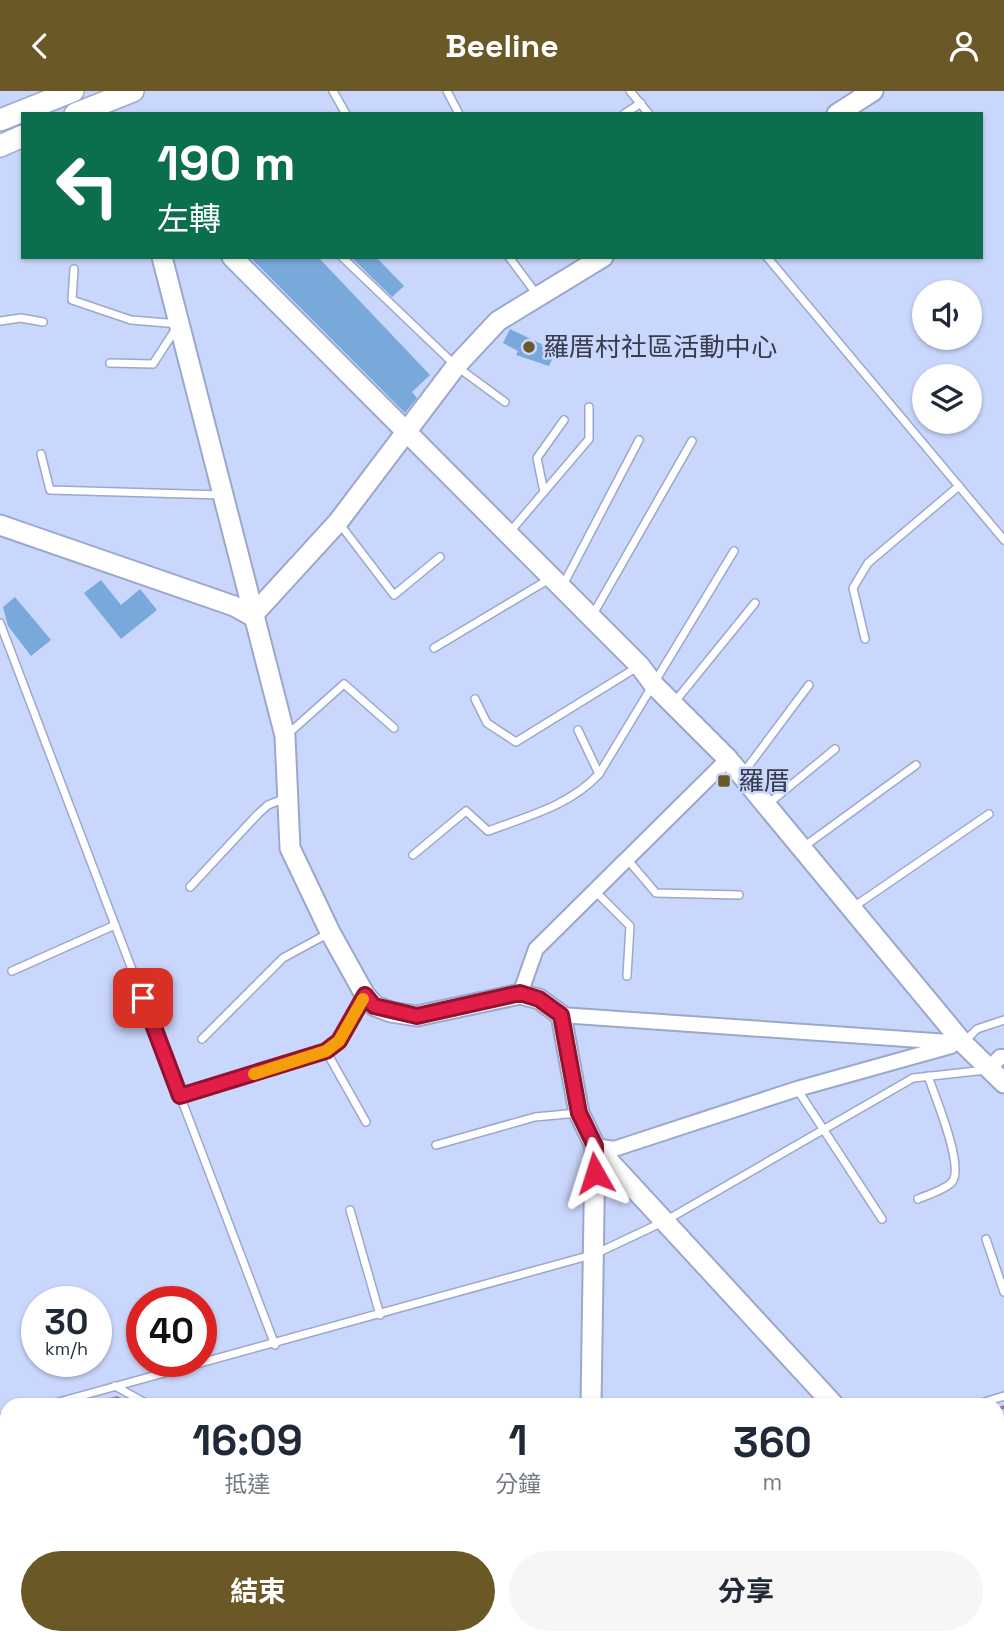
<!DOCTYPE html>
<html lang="zh-TW">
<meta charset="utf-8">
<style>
body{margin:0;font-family:"Space Grotesk","Noto Sans TC",sans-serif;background:#f6f6f7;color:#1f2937;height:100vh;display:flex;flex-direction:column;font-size:26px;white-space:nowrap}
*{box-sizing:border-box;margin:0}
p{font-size:23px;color:#747a83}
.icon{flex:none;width:38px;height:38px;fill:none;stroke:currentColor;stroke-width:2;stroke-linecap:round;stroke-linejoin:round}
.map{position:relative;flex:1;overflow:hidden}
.side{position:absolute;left:0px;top:1307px;width:1004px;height:247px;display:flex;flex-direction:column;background:#fff;border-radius:21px 21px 0 0;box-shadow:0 2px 5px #0004}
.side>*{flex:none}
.guide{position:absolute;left:21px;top:21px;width:962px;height:147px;border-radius:0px;box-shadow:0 2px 5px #0004;background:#0b6e4f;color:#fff;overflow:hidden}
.controls{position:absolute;left:912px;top:189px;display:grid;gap:14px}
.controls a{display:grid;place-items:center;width:70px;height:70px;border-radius:50%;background:#fff;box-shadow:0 2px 5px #0004;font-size:35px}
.speed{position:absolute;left:21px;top:1195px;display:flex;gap:14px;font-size:35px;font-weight:700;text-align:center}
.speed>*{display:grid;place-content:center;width:91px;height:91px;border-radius:50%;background:#fff;box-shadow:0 2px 5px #0004;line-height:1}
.speed small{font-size:18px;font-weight:400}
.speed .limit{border:10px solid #d22;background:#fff;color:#111}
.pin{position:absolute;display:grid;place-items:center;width:60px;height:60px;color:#fff;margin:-30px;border-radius:14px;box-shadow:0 4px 10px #0006}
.me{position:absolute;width:77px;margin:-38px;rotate:354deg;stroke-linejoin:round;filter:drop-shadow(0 0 5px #0008)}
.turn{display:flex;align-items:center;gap:24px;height:147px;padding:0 21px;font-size:32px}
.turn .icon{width:91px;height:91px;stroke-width:2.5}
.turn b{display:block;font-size:49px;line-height:60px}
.eta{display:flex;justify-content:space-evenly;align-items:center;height:119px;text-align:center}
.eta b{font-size:42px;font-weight:700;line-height:49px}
.cta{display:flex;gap:14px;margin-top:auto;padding:14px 21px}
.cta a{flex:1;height:80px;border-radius:42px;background:#6a5926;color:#fff;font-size:28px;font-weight:700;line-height:80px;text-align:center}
.cta a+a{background:#f6f6f7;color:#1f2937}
header{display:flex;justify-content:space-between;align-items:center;height:91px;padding:0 21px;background:#6a5926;color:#fff;font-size:32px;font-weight:700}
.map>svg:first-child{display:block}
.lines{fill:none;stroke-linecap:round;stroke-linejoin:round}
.stream{stroke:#a774a2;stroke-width:3.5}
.building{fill:#79a9db}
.lane-casing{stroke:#9ba7cb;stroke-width:10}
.street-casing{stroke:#9ba7cb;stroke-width:18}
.secondary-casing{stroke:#9ba7cb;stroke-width:23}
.primary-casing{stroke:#9ba7cb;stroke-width:24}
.lane{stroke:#fff;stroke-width:7}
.street{stroke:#fff;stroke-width:14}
.secondary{stroke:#fff;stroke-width:19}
.primary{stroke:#fff;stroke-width:21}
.route-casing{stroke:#92132f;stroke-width:18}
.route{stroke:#e11d48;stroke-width:12}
.slow{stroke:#f59e0b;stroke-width:12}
.poi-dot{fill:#6a5926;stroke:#cad7fd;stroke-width:2.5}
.labels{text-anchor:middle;stroke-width:5;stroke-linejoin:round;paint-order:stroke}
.poi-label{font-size:26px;fill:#373c4b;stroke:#cad7fd;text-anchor:start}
</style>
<header><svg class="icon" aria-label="back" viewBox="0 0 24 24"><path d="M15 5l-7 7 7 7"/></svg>Beeline<svg class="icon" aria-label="person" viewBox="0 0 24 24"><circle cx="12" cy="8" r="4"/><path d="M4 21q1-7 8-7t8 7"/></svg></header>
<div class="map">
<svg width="1004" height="1553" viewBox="0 0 1004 1553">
<rect width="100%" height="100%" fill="#cad7fd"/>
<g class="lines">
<!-- stream -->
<g class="stream">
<path d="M91 1314 117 1307 130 1314"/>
<path d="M998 1318 1004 1316"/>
<path d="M0 1342 7 1339"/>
</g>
</g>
<!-- building -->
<g class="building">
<path d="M250 166H318L430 284 412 301 417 307 405 322Z"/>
<path d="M351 166H376L404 195 392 206Z"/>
<path d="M510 238 556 260 549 275 516 264 518 260 503 252Z"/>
<path d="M101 489 121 514 140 498 157 519 121 548 84 502Z"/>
<path d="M15 506 51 549 31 565 8 535 3 516Z"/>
</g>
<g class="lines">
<defs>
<g id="lane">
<path d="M333 0 346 23"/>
<path d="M447 0 459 23"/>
<path d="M630 0 649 23"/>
<path d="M624 23 641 12"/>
<path d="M342 166 456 275 505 311"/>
<path d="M509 166 538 205"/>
<path d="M767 166 1004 449"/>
<path d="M74 178 72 209 131 229 179 233 153 273 110 272"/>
<path d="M0 230 21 227 43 231"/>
<path d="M41 363 50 399 222 404"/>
<path d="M544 401 537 367 564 329"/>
<path d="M339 432 394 504 440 466"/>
<path d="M509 442 589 348V316"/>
<path d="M562 496 639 349"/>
<path d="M592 525 692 350"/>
<path d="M0 532 275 1254"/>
<path d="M865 548 853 497 868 472 959 395"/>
<path d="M434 557 551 487"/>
<path d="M475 608 487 632 516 651 639 575"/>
<path d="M673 613 755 512"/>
<path d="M578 639 599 683"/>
<path d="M288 643 344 593 394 637"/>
<path d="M744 681 809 594"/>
<path d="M768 713 835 658"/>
<path d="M802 757 916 674"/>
<path d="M413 764 466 720 488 740C528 725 569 715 599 683L734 460"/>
<path d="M627 768 656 802 739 804"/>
<path d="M190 796 258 723 268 714 286 707"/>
<path d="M595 800 630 835 627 885"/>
<path d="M852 817 989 723"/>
<path d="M12 880 115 834"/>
<path d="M202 948 283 867 329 842"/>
<path d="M963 952 977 938 1004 929"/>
<path d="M326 960 366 1031"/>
<path d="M797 998 882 1128"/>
<path d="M180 1005 326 960 339 950 363 907"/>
<path d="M436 1054 535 1026 578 1022"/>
<path d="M918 1108C927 1104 945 1099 952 1091 965 1076 934 1003 928 985"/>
<path d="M350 1119 380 1224"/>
<path d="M986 1148 1004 1201"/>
<path d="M115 1295 149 1314"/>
<path d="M48 1314 595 1163 665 1130 913 987 986 979"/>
<path d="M975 1314 1004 1305"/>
<path d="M0 1328 7 1326"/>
<path d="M0 1405 7 1409"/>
<path d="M260 1547 271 1553"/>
<path d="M847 1547 868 1553"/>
</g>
<g id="street">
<path d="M520 903 536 858 728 668"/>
<path d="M561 924 963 952"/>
<path d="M988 979 1000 966H1004"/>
<path d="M595 1055 614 1058 797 998 951 955"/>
</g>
<g id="secondary">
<path d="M837 23 873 0"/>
<path d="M162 166 285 645 290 757 330 841 365 904 375 915 391 921 417 925 520 903 539 908 561 924 579 1022 595 1055 834 1314"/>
<path d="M232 166 640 575 654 594 728 668 963 952 1004 992"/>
<path d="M0 434 234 515 252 525"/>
<path d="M252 525 338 431 456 275 498 230 603 166"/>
<path d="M591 1314 595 1055"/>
<path d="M998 1494 1004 1502"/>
<path d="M587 1553V1547"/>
</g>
<g id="primary">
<path d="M75 23 133 0"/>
<path d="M0 29 73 0"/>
<path d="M0 55 23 45"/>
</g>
</defs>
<!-- lane casing -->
<use href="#lane" class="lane-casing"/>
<!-- street casing -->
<use href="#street" class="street-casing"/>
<!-- secondary casing -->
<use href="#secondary" class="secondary-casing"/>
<!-- primary casing -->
<use href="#primary" class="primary-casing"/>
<!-- lane -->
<use href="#lane" class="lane"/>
<!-- street -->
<use href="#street" class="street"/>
<!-- secondary -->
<use href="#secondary" class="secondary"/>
<!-- primary -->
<use href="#primary" class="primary"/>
</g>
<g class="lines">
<defs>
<path id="route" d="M143 907 180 1005 326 960 339 950 365 904 374 915 417 925 520 902 539 908 561 924 579 1022 595 1055V1082"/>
</defs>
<!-- route casing -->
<use href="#route" class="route-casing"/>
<!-- route -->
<use href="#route" class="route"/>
<!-- slow -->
<path class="slow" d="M254 983 326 960 339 950 363 908"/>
</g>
<!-- markers -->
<g class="poi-dot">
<circle cx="529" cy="256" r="7"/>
<rect x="717" y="683" width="14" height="14" rx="3.5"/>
</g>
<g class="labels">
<!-- poi labels -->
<g class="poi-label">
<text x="543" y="265">羅厝村社區活動中心</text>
<text x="738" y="699">羅厝</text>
</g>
</g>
</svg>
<div class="controls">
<a><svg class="icon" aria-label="sound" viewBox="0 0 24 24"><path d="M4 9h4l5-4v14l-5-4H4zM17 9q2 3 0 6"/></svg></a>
<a><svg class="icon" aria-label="layers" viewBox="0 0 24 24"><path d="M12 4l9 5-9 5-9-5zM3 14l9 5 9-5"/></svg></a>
</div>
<div class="speed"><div>30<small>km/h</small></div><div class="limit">40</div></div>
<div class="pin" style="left:143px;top:907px;background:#d93025"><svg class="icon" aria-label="arrive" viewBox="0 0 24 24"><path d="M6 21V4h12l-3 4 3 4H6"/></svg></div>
<svg class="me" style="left:595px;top:1082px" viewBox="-20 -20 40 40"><path d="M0-17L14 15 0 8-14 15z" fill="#e11d48" stroke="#fff" stroke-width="4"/></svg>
<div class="guide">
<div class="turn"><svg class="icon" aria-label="left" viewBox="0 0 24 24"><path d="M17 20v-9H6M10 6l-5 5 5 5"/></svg><div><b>190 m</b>左轉</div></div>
</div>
<section class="side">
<div class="eta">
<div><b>16:09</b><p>抵達</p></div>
<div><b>1</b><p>分鐘</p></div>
<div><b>360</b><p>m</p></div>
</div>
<div class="cta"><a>結束</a><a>分享</a></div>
</section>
</div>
